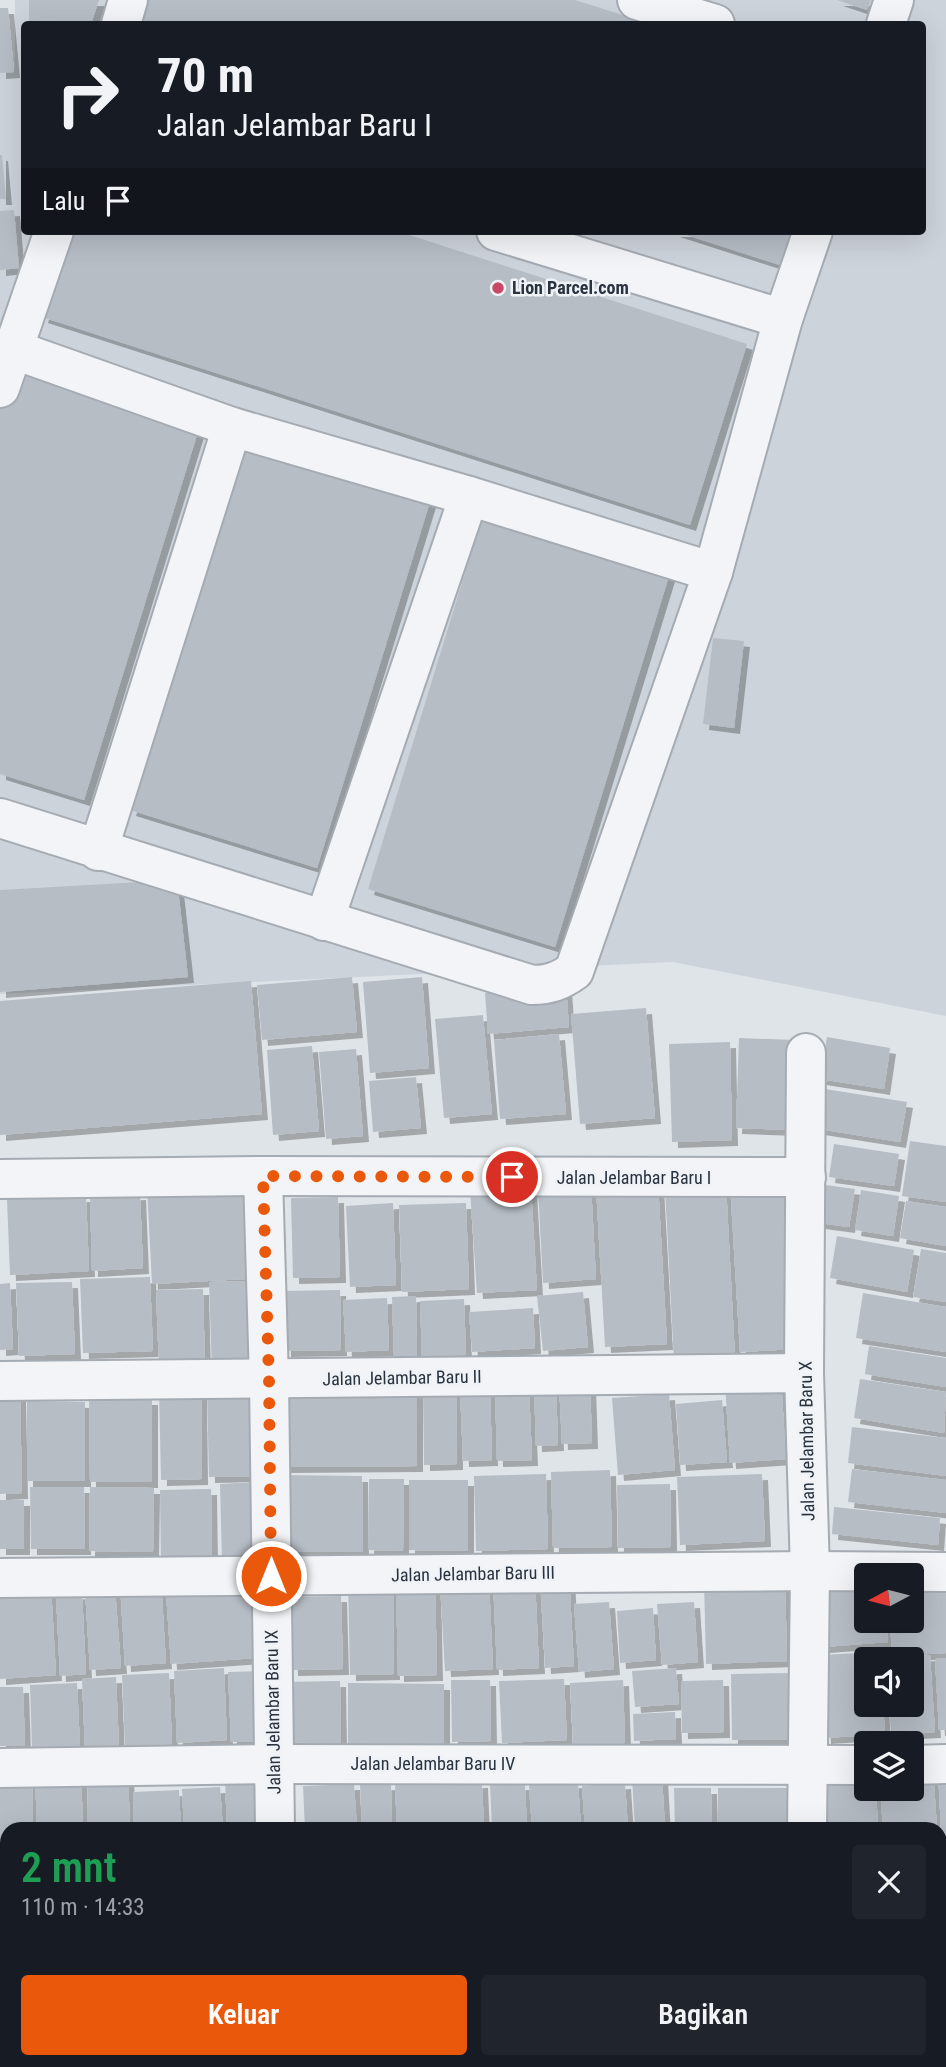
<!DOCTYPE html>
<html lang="id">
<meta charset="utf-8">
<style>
body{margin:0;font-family:"Roboto Condensed",sans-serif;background:#20242c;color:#f1f3f6;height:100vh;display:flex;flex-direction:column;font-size:26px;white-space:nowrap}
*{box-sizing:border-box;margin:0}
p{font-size:23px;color:#9ea1a6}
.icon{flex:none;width:38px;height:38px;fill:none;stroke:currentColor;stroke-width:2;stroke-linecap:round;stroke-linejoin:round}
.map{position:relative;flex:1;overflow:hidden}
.details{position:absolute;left:0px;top:1822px;width:947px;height:247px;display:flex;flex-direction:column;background:#171b24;border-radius:21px 21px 0 0;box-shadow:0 7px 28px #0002}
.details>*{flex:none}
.guide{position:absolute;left:21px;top:21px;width:905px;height:214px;border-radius:7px;box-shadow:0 7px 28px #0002;background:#171b24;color:#f1f3f6;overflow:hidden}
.needle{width:46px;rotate:263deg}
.controls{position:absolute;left:854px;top:1563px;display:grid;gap:14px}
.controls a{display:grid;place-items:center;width:70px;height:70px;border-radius:7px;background:#171b24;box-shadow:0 7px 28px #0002;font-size:35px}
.pin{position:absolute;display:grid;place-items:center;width:60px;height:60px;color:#fff;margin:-30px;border:4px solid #fff;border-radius:50%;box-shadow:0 2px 7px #0007}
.me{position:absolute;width:77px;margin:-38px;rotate:0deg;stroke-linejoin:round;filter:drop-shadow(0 0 5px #0008)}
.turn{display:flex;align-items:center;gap:24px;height:147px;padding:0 21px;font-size:32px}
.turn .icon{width:91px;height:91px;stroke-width:2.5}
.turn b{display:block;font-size:49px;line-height:60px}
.then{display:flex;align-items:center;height:66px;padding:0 21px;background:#0003;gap:14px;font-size:26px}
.round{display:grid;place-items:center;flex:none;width:74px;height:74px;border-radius:7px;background:#20242c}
.summary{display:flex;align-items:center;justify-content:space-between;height:119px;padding:0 21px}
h1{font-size:42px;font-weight:600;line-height:52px;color:#1e9e55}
.primary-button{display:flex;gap:14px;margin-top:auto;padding:14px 21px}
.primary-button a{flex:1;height:80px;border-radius:7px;background:#ea580c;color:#fff;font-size:28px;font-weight:600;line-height:80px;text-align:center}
.primary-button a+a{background:#20242c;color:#f1f3f6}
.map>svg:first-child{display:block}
.built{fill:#cdd3da;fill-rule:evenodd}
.building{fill:#b7bdc5;filter:url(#shadow)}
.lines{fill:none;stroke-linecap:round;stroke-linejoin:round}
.minor-casing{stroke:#a5abb2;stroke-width:42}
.minor{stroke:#f2f4f7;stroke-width:38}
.route{stroke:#ea580c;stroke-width:12;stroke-dasharray:0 21.6}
.poi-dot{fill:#ca4867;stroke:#eff2f6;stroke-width:2.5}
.labels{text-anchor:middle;stroke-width:5;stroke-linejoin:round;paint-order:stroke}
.poi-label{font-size:18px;font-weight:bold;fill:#29333f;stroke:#eff2f6;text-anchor:start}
.street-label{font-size:18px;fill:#29333f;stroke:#eff2f6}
</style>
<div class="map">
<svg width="946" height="2067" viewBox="0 0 946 2067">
<defs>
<filter id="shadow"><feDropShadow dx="6" dy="6" stdDeviation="0" flood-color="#0004"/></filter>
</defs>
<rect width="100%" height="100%" fill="#dfe4e8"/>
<!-- built -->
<path class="built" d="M15 0H946V1016L673 962 0 994V70L15 69ZM24 24H922V231H24Z"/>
<!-- building -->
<g class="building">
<path d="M29 0H99L91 24H29Z"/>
<path d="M141 0H575L651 24H134Z"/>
<path d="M837 0H871L867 10Z"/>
<path d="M0 8H8L14 72 0 73Z"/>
<path d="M0 155H2L6 199H0Z"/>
<path d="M14 210 19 268 0 270V211Z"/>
<path d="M69 231H397L747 344 690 525 42 317Z"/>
<path d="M674 231H797L786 267Z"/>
<path d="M14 363 201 422 84 800 0 774V407Z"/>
<path d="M246 434 433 492 317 868 130 810Z"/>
<path d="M485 508 672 566 555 947 368 889Z"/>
<path d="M713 638 744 641 734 728 703 724Z"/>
<path d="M177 880 188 977 0 992V890Z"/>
<path d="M352 977 357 1032 262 1040 257 985Z"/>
<path d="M422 977 429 1068 370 1073 363 982Z"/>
<path d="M251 981 262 1114 0 1135V1001Z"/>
<path d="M566 987 569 1027 488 1034 485 993Z"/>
<path d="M646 1008 655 1118 580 1124 571 1014Z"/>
<path d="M483 1015 492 1114 444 1118 435 1019Z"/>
<path d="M559 1034 566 1114 500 1119 494 1040Z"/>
<path d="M827 1037 890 1048 884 1089 820 1079Z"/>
<path d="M739 1038 796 1040 793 1130 736 1128Z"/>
<path d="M730 1042 732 1140 672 1142 669 1044Z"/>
<path d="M312 1046 319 1131 273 1135 267 1050Z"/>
<path d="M356 1049 363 1136 326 1139 319 1052Z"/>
<path d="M416 1077 421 1128 373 1132 369 1081Z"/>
<path d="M825 1089 907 1102 900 1142 819 1129Z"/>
<path d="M910 1141 946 1146V1202L902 1196Z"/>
<path d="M834 1144 899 1154 894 1186 829 1177Z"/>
<path d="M785 1179 795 1349 740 1352 730 1182Z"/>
<path d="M242 1181 246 1279 152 1284 147 1186Z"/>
<path d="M658 1183 667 1344 605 1347 596 1186Z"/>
<path d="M818 1184 855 1189 849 1227 812 1222Z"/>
<path d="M591 1185 596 1279 543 1283 538 1188Z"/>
<path d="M726 1185 735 1358 674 1362 665 1188Z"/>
<path d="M531 1187 537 1290 477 1293 470 1190Z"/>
<path d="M861 1190 899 1196 893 1236 855 1230Z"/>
<path d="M140 1194 143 1268 92 1271 90 1196Z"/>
<path d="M86 1196 89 1271 10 1275 7 1199Z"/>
<path d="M338 1197 340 1277 293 1278 291 1198Z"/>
<path d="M906 1201 946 1207V1246L900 1238Z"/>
<path d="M393 1203 396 1285 350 1287 346 1206Z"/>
<path d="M466 1203 469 1289 402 1292 399 1205Z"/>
<path d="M837 1236 914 1250 907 1292 830 1278Z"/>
<path d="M921 1249 946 1253V1302L913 1297Z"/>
<path d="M150 1277 153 1351 83 1353 80 1279Z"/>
<path d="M257 1281 259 1371 212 1373 209 1282Z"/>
<path d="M72 1282 75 1354 19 1356 16 1283Z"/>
<path d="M10 1283 13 1349 0 1350V1284Z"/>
<path d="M203 1289 205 1368 159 1369 156 1290Z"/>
<path d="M340 1290 341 1350 285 1351 284 1291Z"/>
<path d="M583 1292 588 1347 543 1351 537 1296Z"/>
<path d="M863 1293 946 1307V1352L856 1338Z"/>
<path d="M416 1296 417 1356 394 1357 392 1297Z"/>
<path d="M387 1298 389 1350 346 1352 343 1300Z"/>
<path d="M464 1299 466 1355 422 1356 420 1301Z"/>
<path d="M533 1308 535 1348 472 1352 469 1312Z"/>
<path d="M869 1346 946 1358V1387L865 1374Z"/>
<path d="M781 1379 786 1459 730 1463 725 1383Z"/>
<path d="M860 1379 946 1392 944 1433 854 1418Z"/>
<path d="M590 1382 592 1443 562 1444 559 1383Z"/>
<path d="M556 1386 558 1445 536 1446 534 1387Z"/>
<path d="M529 1387 532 1460 497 1461 495 1388Z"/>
<path d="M201 1388 202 1479 161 1480 159 1389Z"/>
<path d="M255 1388 257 1476 209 1477 207 1389Z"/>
<path d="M283 1388H417V1466L284 1467Z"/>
<path d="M456 1388 457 1464 424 1465 423 1389Z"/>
<path d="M490 1389 492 1460 463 1461 460 1390Z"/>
<path d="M669 1394 675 1470 618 1475 612 1398Z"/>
<path d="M20 1395 22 1493 0 1494V1396Z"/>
<path d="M89 1399H152V1482H90Z"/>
<path d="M722 1400 727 1462 680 1465 676 1404Z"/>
<path d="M27 1401 85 1402V1481H27Z"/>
<path d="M852 1427 946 1438V1476L848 1463Z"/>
<path d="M852 1469 946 1480V1513L848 1502Z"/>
<path d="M610 1470 612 1547 553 1548 551 1472Z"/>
<path d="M546 1474 548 1549 476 1551 474 1476Z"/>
<path d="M762 1474 765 1541 680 1545 677 1477Z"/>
<path d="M280 1475 362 1476 363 1552H280Z"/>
<path d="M369 1479H404L403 1551 368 1550Z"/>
<path d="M409 1480H468V1551L409 1550Z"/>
<path d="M257 1482 260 1560 222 1561 220 1484Z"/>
<path d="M670 1484 671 1547 618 1548 617 1485Z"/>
<path d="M30 1487H84L85 1549H31Z"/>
<path d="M90 1487 154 1488 153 1552 89 1551Z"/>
<path d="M211 1489 212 1562 161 1564 160 1490Z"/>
<rect x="0" y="1500" width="24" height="49"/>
<path d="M834 1507 940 1518 938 1545 832 1534Z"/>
<path d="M569 1576 574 1666 545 1668 540 1578Z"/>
<path d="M946 1576V1653L892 1656 890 1620H912V1578Z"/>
<path d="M785 1577 787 1661 706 1664 704 1580Z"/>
<path d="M866 1577V1620H886L888 1642 824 1647 819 1581Z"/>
<path d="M535 1578 539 1668 497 1670 493 1580Z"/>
<path d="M393 1579 394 1674 350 1675 348 1580Z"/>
<path d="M435 1581 437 1675 398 1676 396 1582Z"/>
<path d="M161 1582 166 1663 125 1666 120 1584Z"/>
<path d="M489 1582 493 1669 445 1671 440 1584Z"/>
<path d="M51 1587 56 1675 0 1679V1590Z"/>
<path d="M250 1587 256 1658 171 1664 166 1593Z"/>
<path d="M115 1588 121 1668 90 1670 85 1590Z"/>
<path d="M82 1593 86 1674 60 1676 56 1595Z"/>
<path d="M341 1596 343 1669 292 1670 290 1597Z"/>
<path d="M609 1602 614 1669 579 1672 574 1604Z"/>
<path d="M694 1602 698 1662 662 1665 657 1604Z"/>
<path d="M653 1608 656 1660 620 1663 617 1611Z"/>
<path d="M880 1652V1659H866V1704H883L885 1734 825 1738 820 1655Z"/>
<path d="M930 1655 935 1732 891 1734 889 1704H912V1659H905V1657Z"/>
<path d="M946 1658V1730H939L935 1659Z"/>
<path d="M224 1668 227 1740 177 1743 174 1671Z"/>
<path d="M676 1668 679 1704 635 1707 632 1671Z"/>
<path d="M262 1671 265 1742H231L228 1672Z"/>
<path d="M169 1673 172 1744 125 1746 122 1675Z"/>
<path d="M792 1673 793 1739 732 1740 731 1674Z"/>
<path d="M116 1677 119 1749 85 1750 82 1679Z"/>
<path d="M564 1679 567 1740 502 1743 499 1681Z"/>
<path d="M451 1680H490L491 1741 452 1742Z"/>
<path d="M623 1680 625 1743 573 1745 570 1683Z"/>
<path d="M723 1680 724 1732 682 1733 681 1681Z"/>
<path d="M340 1681 341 1743 285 1745 284 1682Z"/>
<path d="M77 1683 80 1747 32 1749 30 1685Z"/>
<path d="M348 1683 444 1684V1747H348Z"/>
<path d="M0 1687H23L25 1746H0Z"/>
<path d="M675 1712 676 1739 634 1741 633 1714Z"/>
<path d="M933 1768 937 1829H883L880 1788H912V1769Z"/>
<path d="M866 1771V1788H876L878 1829H823L821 1773Z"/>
<path d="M938 1771H946V1850H942Z"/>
<path d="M128 1772 130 1829H88L87 1773Z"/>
<path d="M0 1773H32L33 1829H7V1863H0Z"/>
<path d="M81 1773 83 1829H37L35 1774Z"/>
<path d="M662 1776 665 1829H635L632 1778Z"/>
<path d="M266 1777 269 1829H227L225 1779Z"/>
<path d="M482 1782 484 1829H397L395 1785Z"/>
<path d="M578 1782 581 1829H532L529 1785Z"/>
<path d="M625 1783 628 1829H585L582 1786Z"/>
<path d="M354 1784 357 1829H305L303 1786Z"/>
<path d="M391 1784 392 1829H362L360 1785Z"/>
<path d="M525 1784 527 1829H492L490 1785Z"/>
<path d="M220 1787 223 1829H184L182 1789Z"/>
<path d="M674 1788H711L712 1829H675Z"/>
<path d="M718 1788H789L790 1829H718Z"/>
<path d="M179 1790 181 1829H134L133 1792Z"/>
<path d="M940 1854H946V1924L940 1925Z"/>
<path d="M0 1872H7V1936L0 1937Z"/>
<rect x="0" y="1976" width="7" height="71"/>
<path d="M940 1980H946V2067H926V2062H940Z"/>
<path d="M7 2053V2062H56V2067H0V2054Z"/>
<rect x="180" y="2062" width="42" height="5"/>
<path d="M277 2062V2067H226V2064Z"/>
<path d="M293 2062H412L410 2067H291Z"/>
<rect x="469" y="2062" width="62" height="5"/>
<path d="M537 2062H567L568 2067H537Z"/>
<path d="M135 2063 136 2067H93V2065Z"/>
</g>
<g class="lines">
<defs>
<g id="minor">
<path d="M637 0 715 24"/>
<path d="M121 24 128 0"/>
<path d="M886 24 894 0"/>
<path d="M496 231 783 319"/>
<path d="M12 349 232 427 469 496 713 572"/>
<path d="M0 388 54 231"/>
<path d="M0 818 532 985C549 985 560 981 574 971L713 572 783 319 813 231"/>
<path d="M98 851 232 427"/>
<path d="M324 921 469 496"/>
<path d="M806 1053 804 1373 810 1571 807 1829"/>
<path d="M263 1176 269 1380 275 1829"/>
<path d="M0 1179 263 1176 806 1177"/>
<path d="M0 1381 804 1373"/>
<path d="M0 1578 810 1571 946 1572"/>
<path d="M912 1765 946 1764"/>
<path d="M0 1768 274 1764 866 1765"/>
<path d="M940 1947H946"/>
<path d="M0 1966H7"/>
<path d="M279 2062V2067"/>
<path d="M805 2067V2062"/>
</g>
</defs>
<!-- minor casing -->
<use href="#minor" class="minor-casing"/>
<!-- minor -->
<use href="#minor" class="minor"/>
</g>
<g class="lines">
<!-- route -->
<path class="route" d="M271 1576 269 1380 263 1176 512 1177"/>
</g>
<!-- markers -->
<circle class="poi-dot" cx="498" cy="288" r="7"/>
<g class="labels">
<!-- poi labels -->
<g class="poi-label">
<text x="512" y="294">Lion Parcel.com</text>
</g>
<!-- street labels -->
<g class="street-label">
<text x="634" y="1184">Jalan Jelambar Baru I</text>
<text transform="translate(402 1378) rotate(-1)" y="6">Jalan Jelambar Baru II</text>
<text transform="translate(807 1441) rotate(-91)" y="6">Jalan Jelambar Baru X</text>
<text transform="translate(473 1574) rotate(-1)" y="6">Jalan Jelambar Baru III</text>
<text transform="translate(273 1712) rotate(-91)" y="6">Jalan Jelambar Baru IX</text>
<text x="433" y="1770">Jalan Jelambar Baru IV</text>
</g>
</g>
</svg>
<div class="controls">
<a><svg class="needle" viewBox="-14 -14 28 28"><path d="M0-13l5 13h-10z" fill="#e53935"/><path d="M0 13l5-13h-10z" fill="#9ea1a6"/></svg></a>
<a><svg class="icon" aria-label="sound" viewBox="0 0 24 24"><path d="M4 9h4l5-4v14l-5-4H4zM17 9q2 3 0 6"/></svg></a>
<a><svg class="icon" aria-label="layers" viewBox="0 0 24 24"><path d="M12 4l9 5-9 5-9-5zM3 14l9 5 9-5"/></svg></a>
</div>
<div class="pin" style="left:512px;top:1177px;background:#d93025"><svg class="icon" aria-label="arrive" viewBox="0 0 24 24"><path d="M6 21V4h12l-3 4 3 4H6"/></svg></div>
<svg class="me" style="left:271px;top:1576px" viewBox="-20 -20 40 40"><circle r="17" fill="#ea580c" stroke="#fff" stroke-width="3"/><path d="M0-11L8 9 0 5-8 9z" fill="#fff"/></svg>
<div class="guide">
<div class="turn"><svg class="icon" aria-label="right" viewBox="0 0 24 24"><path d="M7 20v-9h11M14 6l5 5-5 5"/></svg><div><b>70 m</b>Jalan Jelambar Baru I</div></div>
<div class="then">Lalu<svg class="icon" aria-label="arrive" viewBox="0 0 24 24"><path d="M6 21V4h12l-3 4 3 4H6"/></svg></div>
</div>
<section class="details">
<div class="summary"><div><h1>2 mnt</h1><p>110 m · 14:33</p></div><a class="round"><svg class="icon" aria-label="close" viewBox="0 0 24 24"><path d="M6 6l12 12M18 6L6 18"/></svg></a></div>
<div class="primary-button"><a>Keluar</a><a>Bagikan</a></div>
</section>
</div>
